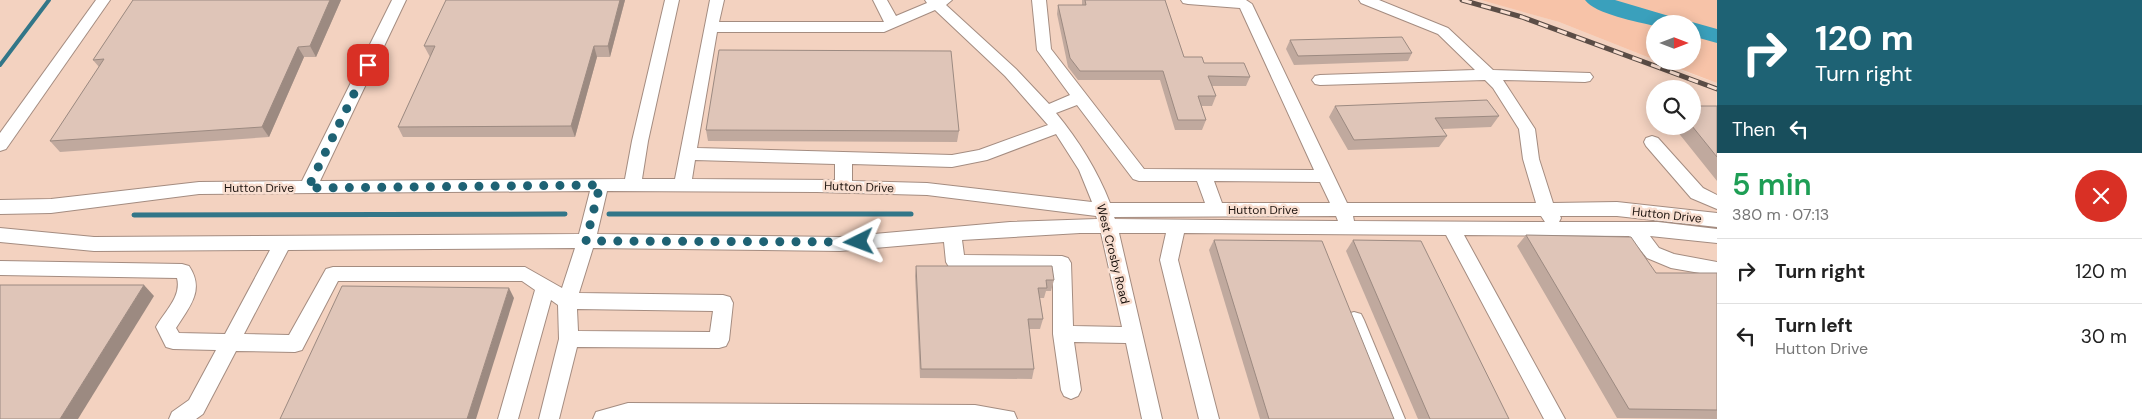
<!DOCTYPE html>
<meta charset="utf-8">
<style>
body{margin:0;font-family:"DM Sans",sans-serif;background:#f6f6f6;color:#222;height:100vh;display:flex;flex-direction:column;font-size:19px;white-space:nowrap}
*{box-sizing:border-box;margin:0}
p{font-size:16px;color:#767676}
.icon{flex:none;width:28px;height:28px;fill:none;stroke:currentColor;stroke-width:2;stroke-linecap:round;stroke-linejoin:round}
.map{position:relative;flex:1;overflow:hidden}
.panel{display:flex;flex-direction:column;background:#fff;width:425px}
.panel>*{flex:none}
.guide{background:#1e6274;color:#fff;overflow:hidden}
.needle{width:32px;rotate:90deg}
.tools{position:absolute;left:1646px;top:15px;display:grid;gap:10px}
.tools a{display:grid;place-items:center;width:55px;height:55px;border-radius:50%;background:#fff;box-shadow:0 2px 12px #0003;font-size:25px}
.pin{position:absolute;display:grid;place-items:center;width:42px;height:42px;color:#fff;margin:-21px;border-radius:10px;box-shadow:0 2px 8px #0006}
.me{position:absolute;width:55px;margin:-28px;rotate:267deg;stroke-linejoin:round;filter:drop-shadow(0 0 4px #0008)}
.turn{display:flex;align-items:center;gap:18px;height:105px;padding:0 15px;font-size:22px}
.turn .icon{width:65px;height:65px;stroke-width:2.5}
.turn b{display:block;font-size:35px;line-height:42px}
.then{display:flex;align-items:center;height:48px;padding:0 15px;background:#0003;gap:10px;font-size:19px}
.round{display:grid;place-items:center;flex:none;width:52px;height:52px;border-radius:26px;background:#f6f6f6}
.head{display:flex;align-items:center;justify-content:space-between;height:85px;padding:0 15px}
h1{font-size:30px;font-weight:600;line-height:38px;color:#1e9e55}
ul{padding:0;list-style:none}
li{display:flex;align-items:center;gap:15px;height:65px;padding:0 15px;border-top:1px solid #e0e0e0}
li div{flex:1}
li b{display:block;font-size:19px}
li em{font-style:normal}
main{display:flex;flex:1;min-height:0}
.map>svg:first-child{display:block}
.built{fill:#f3d2c0;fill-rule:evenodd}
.green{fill:#f7c3a8}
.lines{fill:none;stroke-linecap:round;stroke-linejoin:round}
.stream-far1{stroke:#327688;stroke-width:4}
.stream{stroke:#327688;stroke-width:5}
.river{fill:#3aa0bc;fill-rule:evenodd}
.minor-casing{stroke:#a48c80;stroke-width:2}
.minor{fill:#fff;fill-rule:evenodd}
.rail-casing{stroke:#5b4d46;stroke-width:5}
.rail{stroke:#f9dfd1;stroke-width:3;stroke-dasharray:10;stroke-linecap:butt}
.wall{fill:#c0a99e}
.shaded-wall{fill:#9c8a81}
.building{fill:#dfc5b8;stroke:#9c8a81}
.route{stroke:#1e6274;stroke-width:9;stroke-dasharray:0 16.2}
.labels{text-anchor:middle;stroke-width:5;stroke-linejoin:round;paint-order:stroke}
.street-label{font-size:12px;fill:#1e1510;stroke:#f9dfd1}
</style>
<main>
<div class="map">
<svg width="1717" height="419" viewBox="0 0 1717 419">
<rect width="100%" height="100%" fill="#f9dfd1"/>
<!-- built -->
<path class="built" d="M0 0H1481L1489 2 1559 22 1655 60V61L1717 83V419H0ZM1655 89H1692V126H1655Z"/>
<!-- green -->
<path class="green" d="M1481 0H1717V83L1659 61H1692V24H1655V60L1559 22Z"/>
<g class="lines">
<!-- stream-far1 -->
<path class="stream-far1" d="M0 65 49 0"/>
<!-- stream -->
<g class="stream">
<path d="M609 214H911"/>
<path d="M134 215 565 214"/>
</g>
<!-- river -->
<g class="river">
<path d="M1585 0H1615L1679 19 1682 24H1655V26C1638 22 1595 14 1585 0Z"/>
<path d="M1692 22 1717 29V43L1692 36V24H1686Z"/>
</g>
<defs>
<g id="minor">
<path d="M96 0H110L6 149 0 151V133Z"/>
<path d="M392 0H406L320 181 625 179 632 141 665 0H679L648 141 642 179H675L710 0H724L719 22H884L873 0H887L896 16 927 3 925 0H952L946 5 1016 69 1049 104 1070 95 1037 50 1032 0H1046L1051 49 1144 169 1314 170 1240 8 1188 4 1183 3 1181 0H1246L1252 4 1347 203H1536L1523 159 1519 129 1493 88 1485 80 1320 85 1315 84 1312 80 1315 76 1320 75 1475 70 1438 34 1361 3 1359 0H1379L1448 28 1493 70 1590 73 1593 77 1590 81 1585 82 1503 80 1535 129 1539 159 1553 203 1617 202 1717 213V227L1617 216H1560L1561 218 1559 222H1658L1717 229V243L1650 236 1659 248 1674 254 1717 262V276L1671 268 1647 258 1629 236 1464 235 1565 419H1544L1446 235 1184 233 1178 260 1219 419H1199L1160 260 1166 233H1119L1162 419H1142L1126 343 1074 342 1081 390 1078 396 1071 399 1064 396 1061 390 1053 334V270L955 269 949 267 946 262 944 242 840 251 593 248 579 293 723 295 730 297 733 303 729 340 726 346 719 348 577 347 559 419H539L559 339 558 305 551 300 518 419H498L535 290 522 281H338L302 350 295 352 236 351 203 414 196 419H169L172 412 189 400 216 350 173 349 166 347 156 327C164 312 182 297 177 278L0 275V261L182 264 189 266C205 290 190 306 176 328L179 333 225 334 270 250 94 251 0 242V228L94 237 579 234 590 191 199 194 51 213 0 214V200L51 199 199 182 302 181ZM935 10 1005 76 1048 125 979 150 952 155 697 148 717 32H884ZM1077 105 1133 179 1139 181H1197L1205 203H1110C1097 170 1079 141 1056 113ZM1056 134 1079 170 1092 202 927 183 852 181V164L952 167 987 160ZM695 160 835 164V180L692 179ZM1214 181 1320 182 1330 203H1222ZM607 191 817 192 927 195 1096 216 1097 219 1010 222 840 237 597 234ZM1336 216 1338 221 1115 219 1114 217ZM1353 216H1541L1545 222 1354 221ZM1080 233H1101L1122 327 1073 326 1071 263 1068 258 1062 256 964 255 962 240ZM575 248 562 288 525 267H333L326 269 289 335 244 334 288 250ZM577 309 713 311 710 332 578 331Z"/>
<path d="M1652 136 1658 138 1703 188 1717 195V209L1691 198 1646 146 1644 142 1646 138Z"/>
<path d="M1354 312 1361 314 1364 320 1405 419H1385L1344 320 1347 314Z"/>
<path d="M628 403 975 405 1014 412 1017 419H593L596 412Z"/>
</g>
</defs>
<!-- minor casing -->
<use href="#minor" class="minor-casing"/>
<!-- minor -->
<use href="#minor" class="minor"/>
<defs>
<path id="rail" d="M1462 0 1522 17 1717 89"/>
</defs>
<!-- rail casing -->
<use href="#rail" class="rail-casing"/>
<!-- rail -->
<use href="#rail" class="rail"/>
</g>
<!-- wall -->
<g class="wall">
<path d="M133 0H341L316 57H304L269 137 60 152 50 141 99 67 93 60Z"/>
<path d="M446 0H625L610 57H597L575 137H403L398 127 430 57 424 46Z"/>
<path d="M1082 0H1165L1184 57 1250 77 1246 86H1212L1216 96 1212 106H1201L1206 120 1202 130H1175L1160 80H1078L1068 67 1057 14 1058 5H1082Z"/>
<path d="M1290 40 1412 53 1408 61 1294 65 1286 49Z"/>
<path d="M1335 106 1499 116 1491 127 1442 129 1447 136 1439 147 1348 150 1329 117Z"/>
<path d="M1717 106V181L1673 126H1692Z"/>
<path d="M706 130 959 131 957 142 708 141Z"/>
<path d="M1526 235 1656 273H1717V419L1617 418 1517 246Z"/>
<path d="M1214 240 1394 419H1260L1209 250Z"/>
<path d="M1353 240 1509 419H1418L1346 251Z"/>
<path d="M916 266 1054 280 1051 291H1046L1044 298H1040L1043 319 1040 329H1029L1034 369 1032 379 920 378 915 276Z"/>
</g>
<!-- shaded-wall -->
<g class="shaded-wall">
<path d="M330 0H341L316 57 310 46Z"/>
<path d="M620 0H625L610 57 608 46Z"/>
<path d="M594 46 597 57 575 137 571 126Z"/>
<path d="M298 47 304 57 269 137 262 127Z"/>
<path d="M144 285 154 296 78 419H60Z"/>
<path d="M509 288 514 298 476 419H467Z"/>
</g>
<!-- building -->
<g class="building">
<path d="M133 0H330L310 46 298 47 262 127 50 141 104 59 93 60Z"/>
<path d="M446 0H620L608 46H594L571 126 398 127 435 46H424Z"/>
<path d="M1085 0H1165L1184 57H1202L1204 63H1244L1250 77 1208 76 1216 96H1198L1206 120H1178L1163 71H1080L1070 58 1058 5H1086Z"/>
<path d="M1402 37 1412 53 1298 56 1290 40Z"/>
<path d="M719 50 951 51 959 131 706 130Z"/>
<path d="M1487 100 1499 116 1435 118 1447 136 1354 140 1335 106Z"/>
<path d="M1692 106H1717V157L1692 126Z"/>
<path d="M1526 235 1631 237 1656 273H1717V410L1629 409Z"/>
<path d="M1214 240 1322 241 1394 419H1269Z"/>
<path d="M1353 240 1421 241 1509 419H1430Z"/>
<path d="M916 266H1052L1054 280H1046L1047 288H1038L1043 319H1028L1034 369H921Z"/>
<path d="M0 285H144L60 419H0Z"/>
<path d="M342 286 509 288 467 419H280Z"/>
</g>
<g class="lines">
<!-- route -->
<path class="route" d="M368 65 308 188 600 185 586 241 859 242"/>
</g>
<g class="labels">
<!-- street labels -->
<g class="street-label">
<text transform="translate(859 187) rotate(2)" y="4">Hutton Drive</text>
<text x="259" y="192">Hutton Drive</text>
<text x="1263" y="214">Hutton Drive</text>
<text transform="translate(1667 215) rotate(6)" y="4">Hutton Drive</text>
<text transform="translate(1113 254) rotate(76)" y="4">West Crosby Road</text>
</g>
</g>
</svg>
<div class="tools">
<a><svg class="needle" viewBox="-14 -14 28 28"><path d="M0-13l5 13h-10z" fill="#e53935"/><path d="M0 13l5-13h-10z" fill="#767676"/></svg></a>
<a><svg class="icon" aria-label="search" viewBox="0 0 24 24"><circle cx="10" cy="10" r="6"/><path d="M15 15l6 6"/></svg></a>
</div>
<div class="pin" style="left:368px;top:65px;background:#d93025"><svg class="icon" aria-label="arrive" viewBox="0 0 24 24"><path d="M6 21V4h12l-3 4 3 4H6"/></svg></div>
<svg class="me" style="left:859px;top:242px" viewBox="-20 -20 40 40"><path d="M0-17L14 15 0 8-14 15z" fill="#1e6274" stroke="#fff" stroke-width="4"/></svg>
</div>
<section class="panel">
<div class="guide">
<div class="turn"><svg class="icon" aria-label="right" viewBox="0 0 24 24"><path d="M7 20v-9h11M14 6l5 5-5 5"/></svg><div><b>120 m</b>Turn right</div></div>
<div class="then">Then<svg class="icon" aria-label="left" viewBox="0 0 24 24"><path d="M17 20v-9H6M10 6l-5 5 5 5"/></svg></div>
</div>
<div class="head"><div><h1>5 min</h1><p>380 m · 07:13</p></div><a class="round" style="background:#d93025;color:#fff"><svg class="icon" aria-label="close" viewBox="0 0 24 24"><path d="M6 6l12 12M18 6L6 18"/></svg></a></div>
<ul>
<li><svg class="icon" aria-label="right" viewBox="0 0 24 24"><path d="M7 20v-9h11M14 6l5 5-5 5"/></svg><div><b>Turn right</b></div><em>120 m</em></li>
<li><svg class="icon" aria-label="left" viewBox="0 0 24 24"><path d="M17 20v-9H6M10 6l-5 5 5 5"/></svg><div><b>Turn left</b><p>Hutton Drive</p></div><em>30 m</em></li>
</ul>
</section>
</main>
